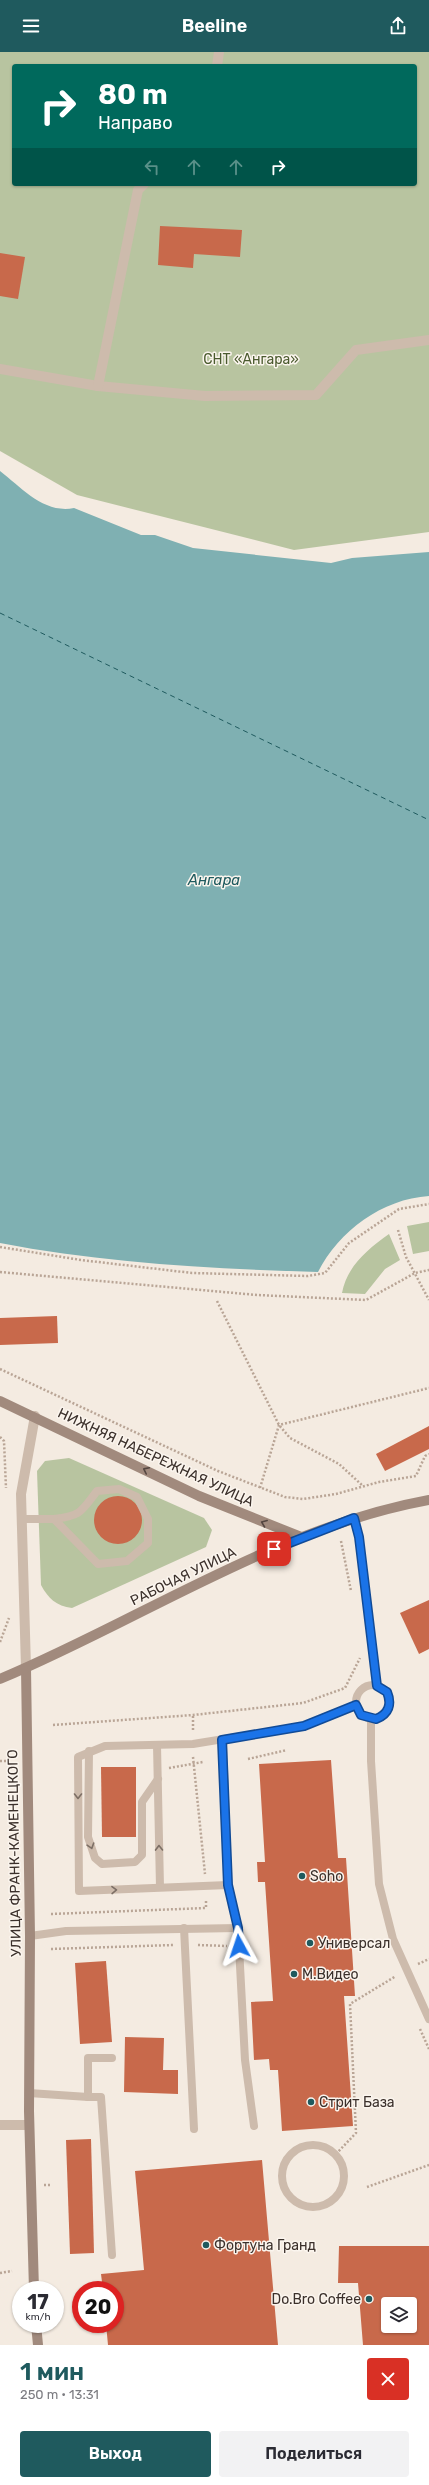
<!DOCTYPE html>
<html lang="ru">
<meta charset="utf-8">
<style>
body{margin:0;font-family:Rubik,sans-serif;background:#f2f2f3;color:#2b2b33;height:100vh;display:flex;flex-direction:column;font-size:15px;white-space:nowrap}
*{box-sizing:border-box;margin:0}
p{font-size:13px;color:#7c7c81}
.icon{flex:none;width:22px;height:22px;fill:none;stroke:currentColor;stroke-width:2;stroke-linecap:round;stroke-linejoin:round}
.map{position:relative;height:2293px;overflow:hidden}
.details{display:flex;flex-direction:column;background:#fff;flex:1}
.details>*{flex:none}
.banner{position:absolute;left:12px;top:12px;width:405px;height:122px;border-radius:4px;box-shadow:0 1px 3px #0004;background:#00695c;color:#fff;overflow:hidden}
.fabs{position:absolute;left:381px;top:2245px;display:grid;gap:8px}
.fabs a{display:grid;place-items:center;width:36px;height:36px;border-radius:4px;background:#fff;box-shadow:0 1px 3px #0004;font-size:20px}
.speed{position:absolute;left:12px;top:2229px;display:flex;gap:8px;font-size:20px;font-weight:700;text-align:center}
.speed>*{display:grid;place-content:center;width:52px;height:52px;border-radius:50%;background:#fff;box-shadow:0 1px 3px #0004;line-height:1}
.speed small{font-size:10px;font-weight:400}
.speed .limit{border:6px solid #d22;background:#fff;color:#111}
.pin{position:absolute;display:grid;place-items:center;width:34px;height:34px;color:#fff;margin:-17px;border-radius:8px;box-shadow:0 2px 6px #0006}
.me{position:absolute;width:44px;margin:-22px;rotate:355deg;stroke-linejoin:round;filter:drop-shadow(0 0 3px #0008)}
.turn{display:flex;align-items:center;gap:14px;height:84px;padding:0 20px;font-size:18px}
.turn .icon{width:52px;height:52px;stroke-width:2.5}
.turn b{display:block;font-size:28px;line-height:34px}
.lanes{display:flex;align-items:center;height:38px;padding:0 20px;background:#0003;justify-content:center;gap:20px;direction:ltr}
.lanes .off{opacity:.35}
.round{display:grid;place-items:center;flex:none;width:42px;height:42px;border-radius:4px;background:#f2f2f3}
.overview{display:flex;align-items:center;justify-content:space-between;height:68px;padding:0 20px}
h1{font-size:24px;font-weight:600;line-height:30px;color:#1f5a5e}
.primary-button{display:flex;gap:8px;margin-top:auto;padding:8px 20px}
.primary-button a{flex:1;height:46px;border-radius:4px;background:#1f5a5e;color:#fff;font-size:16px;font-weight:600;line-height:46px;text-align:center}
.primary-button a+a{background:#f2f2f3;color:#2b2b33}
header{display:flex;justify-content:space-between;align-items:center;height:52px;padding:0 20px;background:#1f5a5e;color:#fff;font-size:18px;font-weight:600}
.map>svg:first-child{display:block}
.green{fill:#b8c4a0;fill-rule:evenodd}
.water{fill:#7fb0b2}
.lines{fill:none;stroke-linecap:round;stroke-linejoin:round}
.ferry{stroke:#1f5a5e;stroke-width:1;stroke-dasharray:5 4;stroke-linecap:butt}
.building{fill:#c8694b;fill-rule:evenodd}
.path{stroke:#b9a596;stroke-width:2.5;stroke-dasharray:2 2;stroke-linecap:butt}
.lane{stroke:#cdbbac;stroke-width:8}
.street{stroke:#cdbbac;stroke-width:10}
.secondary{stroke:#a18a7d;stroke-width:10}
.oneway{stroke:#544640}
.oneway2{stroke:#7d6f65}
.route-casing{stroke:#114b97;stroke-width:10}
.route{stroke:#1a73e8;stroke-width:7}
.poi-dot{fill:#1f5a5e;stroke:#fbf5ee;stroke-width:1.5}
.labels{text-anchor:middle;stroke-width:3;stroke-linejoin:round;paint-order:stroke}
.park-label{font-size:14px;fill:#4a5a2e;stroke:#fbf5ee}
.street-label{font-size:14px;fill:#3b302b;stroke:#fbf5ee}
.poi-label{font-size:14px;fill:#3b302b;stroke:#fbf5ee;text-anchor:start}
.water-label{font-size:15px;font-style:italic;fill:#1f5a5e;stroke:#fbf5ee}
</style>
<header><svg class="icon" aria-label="menu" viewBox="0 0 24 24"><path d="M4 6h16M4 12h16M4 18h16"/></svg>Beeline<svg class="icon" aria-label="share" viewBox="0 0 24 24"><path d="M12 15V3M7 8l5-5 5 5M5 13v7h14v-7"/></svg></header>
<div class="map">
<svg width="429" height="2293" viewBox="0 0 429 2293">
<rect width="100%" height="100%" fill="#f4ebe1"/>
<!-- green -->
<g class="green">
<path d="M0 0H429V480L294 498 77 443 0 399ZM14 14H415V132H14Z"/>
<path d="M429 1170V1199L413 1202 407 1174Z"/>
<path d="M389 1182 400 1208 385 1217 365 1242 342 1241C347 1214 368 1197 389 1182Z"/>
<path d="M69 1406 204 1466 212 1478 206 1495 72 1556C56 1554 48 1546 41 1533L37 1419 45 1409Z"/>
</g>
<!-- water -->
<path class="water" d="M0 419C22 436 44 462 74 456L141 483H155L193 496 331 511 352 506 429 500V1144C382 1147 339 1179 318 1220 212 1217 104 1211 0 1191Z"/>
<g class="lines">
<!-- ferry -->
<path class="ferry" d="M0 561 429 768"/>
</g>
<!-- building -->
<g class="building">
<path d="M160 174 242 178 240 205 194 202 193 216 158 213Z"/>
<path d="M0 201 25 205 18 247 0 244Z"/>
<path d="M57 1264 58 1291 0 1293V1266Z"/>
<path d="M429 1374V1397L385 1419 376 1402Z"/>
<circle cx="118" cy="1468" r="24"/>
<path d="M429 1548V1597L419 1602 400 1561Z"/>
<path d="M331 1708 338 1806H346L355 1944H344L353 2074 282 2079 278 2018H270L269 2007 254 2008 251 1950 273 1949 265 1830H258L257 1810H265L259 1712Z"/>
<path d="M101 1715H136V1785H102Z"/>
<path d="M106 1909 112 1990 80 1992 75 1911Z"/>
<path d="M125 1985 164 1986 163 2018H178V2042L124 2040Z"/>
<path d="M91 2087 94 2201 70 2202 66 2088Z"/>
<path d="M262 2108 278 2293H108L106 2272H115V2238H103L101 2222 144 2218 135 2119Z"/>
<path d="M339 2194H429V2293H363L358 2231H338ZM388 2252H410V2274H388Z"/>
</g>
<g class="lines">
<!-- path -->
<g class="path">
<path d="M398 1178 406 1205 429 1248"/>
<path d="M0 1195 81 1208 192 1221 308 1224 325 1221 349 1191 399 1157 429 1152"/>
<path d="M0 1220 257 1243 366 1248 415 1221 429 1218"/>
<path d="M217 1249 279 1373 290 1386 339 1412 363 1434"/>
<path d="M0 1317 218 1419 285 1445 303 1447 336 1442 379 1430 416 1424 425 1404 429 1402"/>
<path d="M0 1385 4 1389 6 1436"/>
<path d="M260 1436 279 1373 429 1336"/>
<path d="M341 1489 351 1539"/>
<path d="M0 1590 9 1566"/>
<path d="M53 1673 193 1663 303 1651 345 1636 360 1606"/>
<path d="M193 1678V1663"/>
<path d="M193 1705 205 1822"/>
<path d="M248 1707 287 1698"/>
<path d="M0 1709H8"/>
<path d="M169 1716 203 1710"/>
<path d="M51 1862 206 1856V1847"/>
<path d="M198 1893 227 1894"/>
<path d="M51 1897 173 1893"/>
<path d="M418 1912 429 1907"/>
<path d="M420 1977 429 1997"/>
<path d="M336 2102 356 2081 350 1952 396 1924"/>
<path d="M44 2133H51"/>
<path d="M367 2135 429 2113"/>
<path d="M0 2221 12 2219"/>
</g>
<!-- lane -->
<g class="lane">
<path d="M119 1437 137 1445 148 1467V1491L127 1509 98 1512 54 1467C81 1464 81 1460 97 1439Z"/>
<path d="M354 1466 359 1485 377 1634"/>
<path d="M22 1467H54"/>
<circle cx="373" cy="1650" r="17"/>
<path d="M371 1667V1709L379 1832 393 1887 429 1967"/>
<path d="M223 1688 228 1833 238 1876 245 2008 254 2074"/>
<path d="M157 1693 160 1835"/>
<path d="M89 1699 88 1785 95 1806 102 1812 135 1810 142 1803V1750L158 1727"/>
<path d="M228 1833 79 1839 78 1705 105 1694 193 1692 304 1674 356 1653"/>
<path d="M184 1876 194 2077"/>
<path d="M30 1884 66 1879 238 1876"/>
<path d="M29 2041 88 2045V2006H112"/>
<path d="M88 2045H101L112 2203"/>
<circle cx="313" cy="2124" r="31"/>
</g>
<!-- street -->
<g class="street">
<path d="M217 14 219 0"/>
<path d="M0 317 98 334 205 344 316 343 356 298 429 288"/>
<path d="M98 334 138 138 144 132"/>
<path d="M26 1616 21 1442 35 1364"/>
<path d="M0 2073H29"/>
</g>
<!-- secondary -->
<g class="secondary">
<path d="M0 1349 199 1444 301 1485"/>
<path d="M26 1616 30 1884 29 2059 34 2238"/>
<path d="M0 1627C143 1567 275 1476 429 1448"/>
<path d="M36 2272 38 2293"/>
</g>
</g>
<!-- one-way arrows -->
<defs><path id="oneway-chevron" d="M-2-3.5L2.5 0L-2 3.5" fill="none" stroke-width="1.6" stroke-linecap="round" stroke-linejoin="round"/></defs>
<g class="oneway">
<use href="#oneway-chevron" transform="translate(146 1418) rotate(-154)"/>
<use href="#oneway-chevron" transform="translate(264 1471) rotate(-158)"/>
</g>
<g class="oneway2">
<use href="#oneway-chevron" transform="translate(78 1744) rotate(90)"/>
<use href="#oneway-chevron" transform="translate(91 1794) rotate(72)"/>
<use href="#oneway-chevron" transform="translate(159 1796) rotate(-91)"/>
<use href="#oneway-chevron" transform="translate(114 1838) rotate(-1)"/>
</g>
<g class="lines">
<defs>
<path id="route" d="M239 1894 238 1876 228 1833 222 1688 304 1674 356 1653 361 1663 376 1667C389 1662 392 1652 387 1640L377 1634 359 1485 354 1466 274 1497"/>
</defs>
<!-- route casing -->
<use href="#route" class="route-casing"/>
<!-- route -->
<use href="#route" class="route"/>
</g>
<!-- markers -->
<g class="poi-dot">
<circle cx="302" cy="1824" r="4"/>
<circle cx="310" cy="1891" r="4"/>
<circle cx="294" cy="1922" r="4"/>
<circle cx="311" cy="2050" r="4"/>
<circle cx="206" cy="2193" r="4"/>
<circle cx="369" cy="2247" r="4"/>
</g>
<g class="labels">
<!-- park labels -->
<g class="park-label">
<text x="251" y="312">СНТ «Ангара»</text>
</g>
<!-- street labels -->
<g class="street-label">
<text transform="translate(156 1405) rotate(25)" y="5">НИЖНЯЯ НАБЕРЕЖНАЯ УЛИЦА</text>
<text transform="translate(183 1524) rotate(-26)" y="5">РАБОЧАЯ УЛИЦА</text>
<text transform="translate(14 1801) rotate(-91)" y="5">УЛИЦА ФРАНК-КАМЕНЕЦКОГО</text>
</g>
<!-- poi labels -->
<g class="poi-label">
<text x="310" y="1829">Soho</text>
<text x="318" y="1896">Универсал</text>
<text x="302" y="1927">М.Видео</text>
<text x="319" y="2055">Стрит База</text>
<text x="214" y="2198">Фортуна Гранд</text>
<text x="361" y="2252" text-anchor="end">Do.Bro Coffee</text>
</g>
<!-- water labels -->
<g class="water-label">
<text x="214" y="833">Ангара</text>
</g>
</g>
</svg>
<div class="fabs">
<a><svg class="icon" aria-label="layers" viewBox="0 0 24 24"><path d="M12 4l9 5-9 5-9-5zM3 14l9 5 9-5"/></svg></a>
</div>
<div class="speed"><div>17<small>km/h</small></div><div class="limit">20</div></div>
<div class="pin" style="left:274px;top:1497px;background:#d93025"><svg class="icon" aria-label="arrive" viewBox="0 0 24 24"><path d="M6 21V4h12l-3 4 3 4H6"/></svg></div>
<svg class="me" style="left:239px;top:1894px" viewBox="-20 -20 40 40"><path d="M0-17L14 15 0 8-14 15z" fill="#1a73e8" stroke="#fff" stroke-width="4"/></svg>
<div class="banner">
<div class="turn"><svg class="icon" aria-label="right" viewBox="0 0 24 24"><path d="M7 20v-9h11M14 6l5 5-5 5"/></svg><div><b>80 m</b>Направо</div></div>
<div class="lanes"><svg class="icon off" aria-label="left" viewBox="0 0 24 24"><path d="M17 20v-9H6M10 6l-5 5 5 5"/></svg><svg class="icon off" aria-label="ahead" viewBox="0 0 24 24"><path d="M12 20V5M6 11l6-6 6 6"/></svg><svg class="icon off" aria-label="ahead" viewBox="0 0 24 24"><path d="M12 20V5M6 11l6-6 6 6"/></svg><svg class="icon" aria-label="right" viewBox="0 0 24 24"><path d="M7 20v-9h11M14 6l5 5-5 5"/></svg></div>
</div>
</div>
<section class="details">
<div class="overview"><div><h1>1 мин</h1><p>250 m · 13:31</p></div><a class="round" style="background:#d93025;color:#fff"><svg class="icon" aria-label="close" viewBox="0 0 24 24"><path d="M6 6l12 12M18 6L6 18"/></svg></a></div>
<div class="primary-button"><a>Выход</a><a>Поделиться</a></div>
</section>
